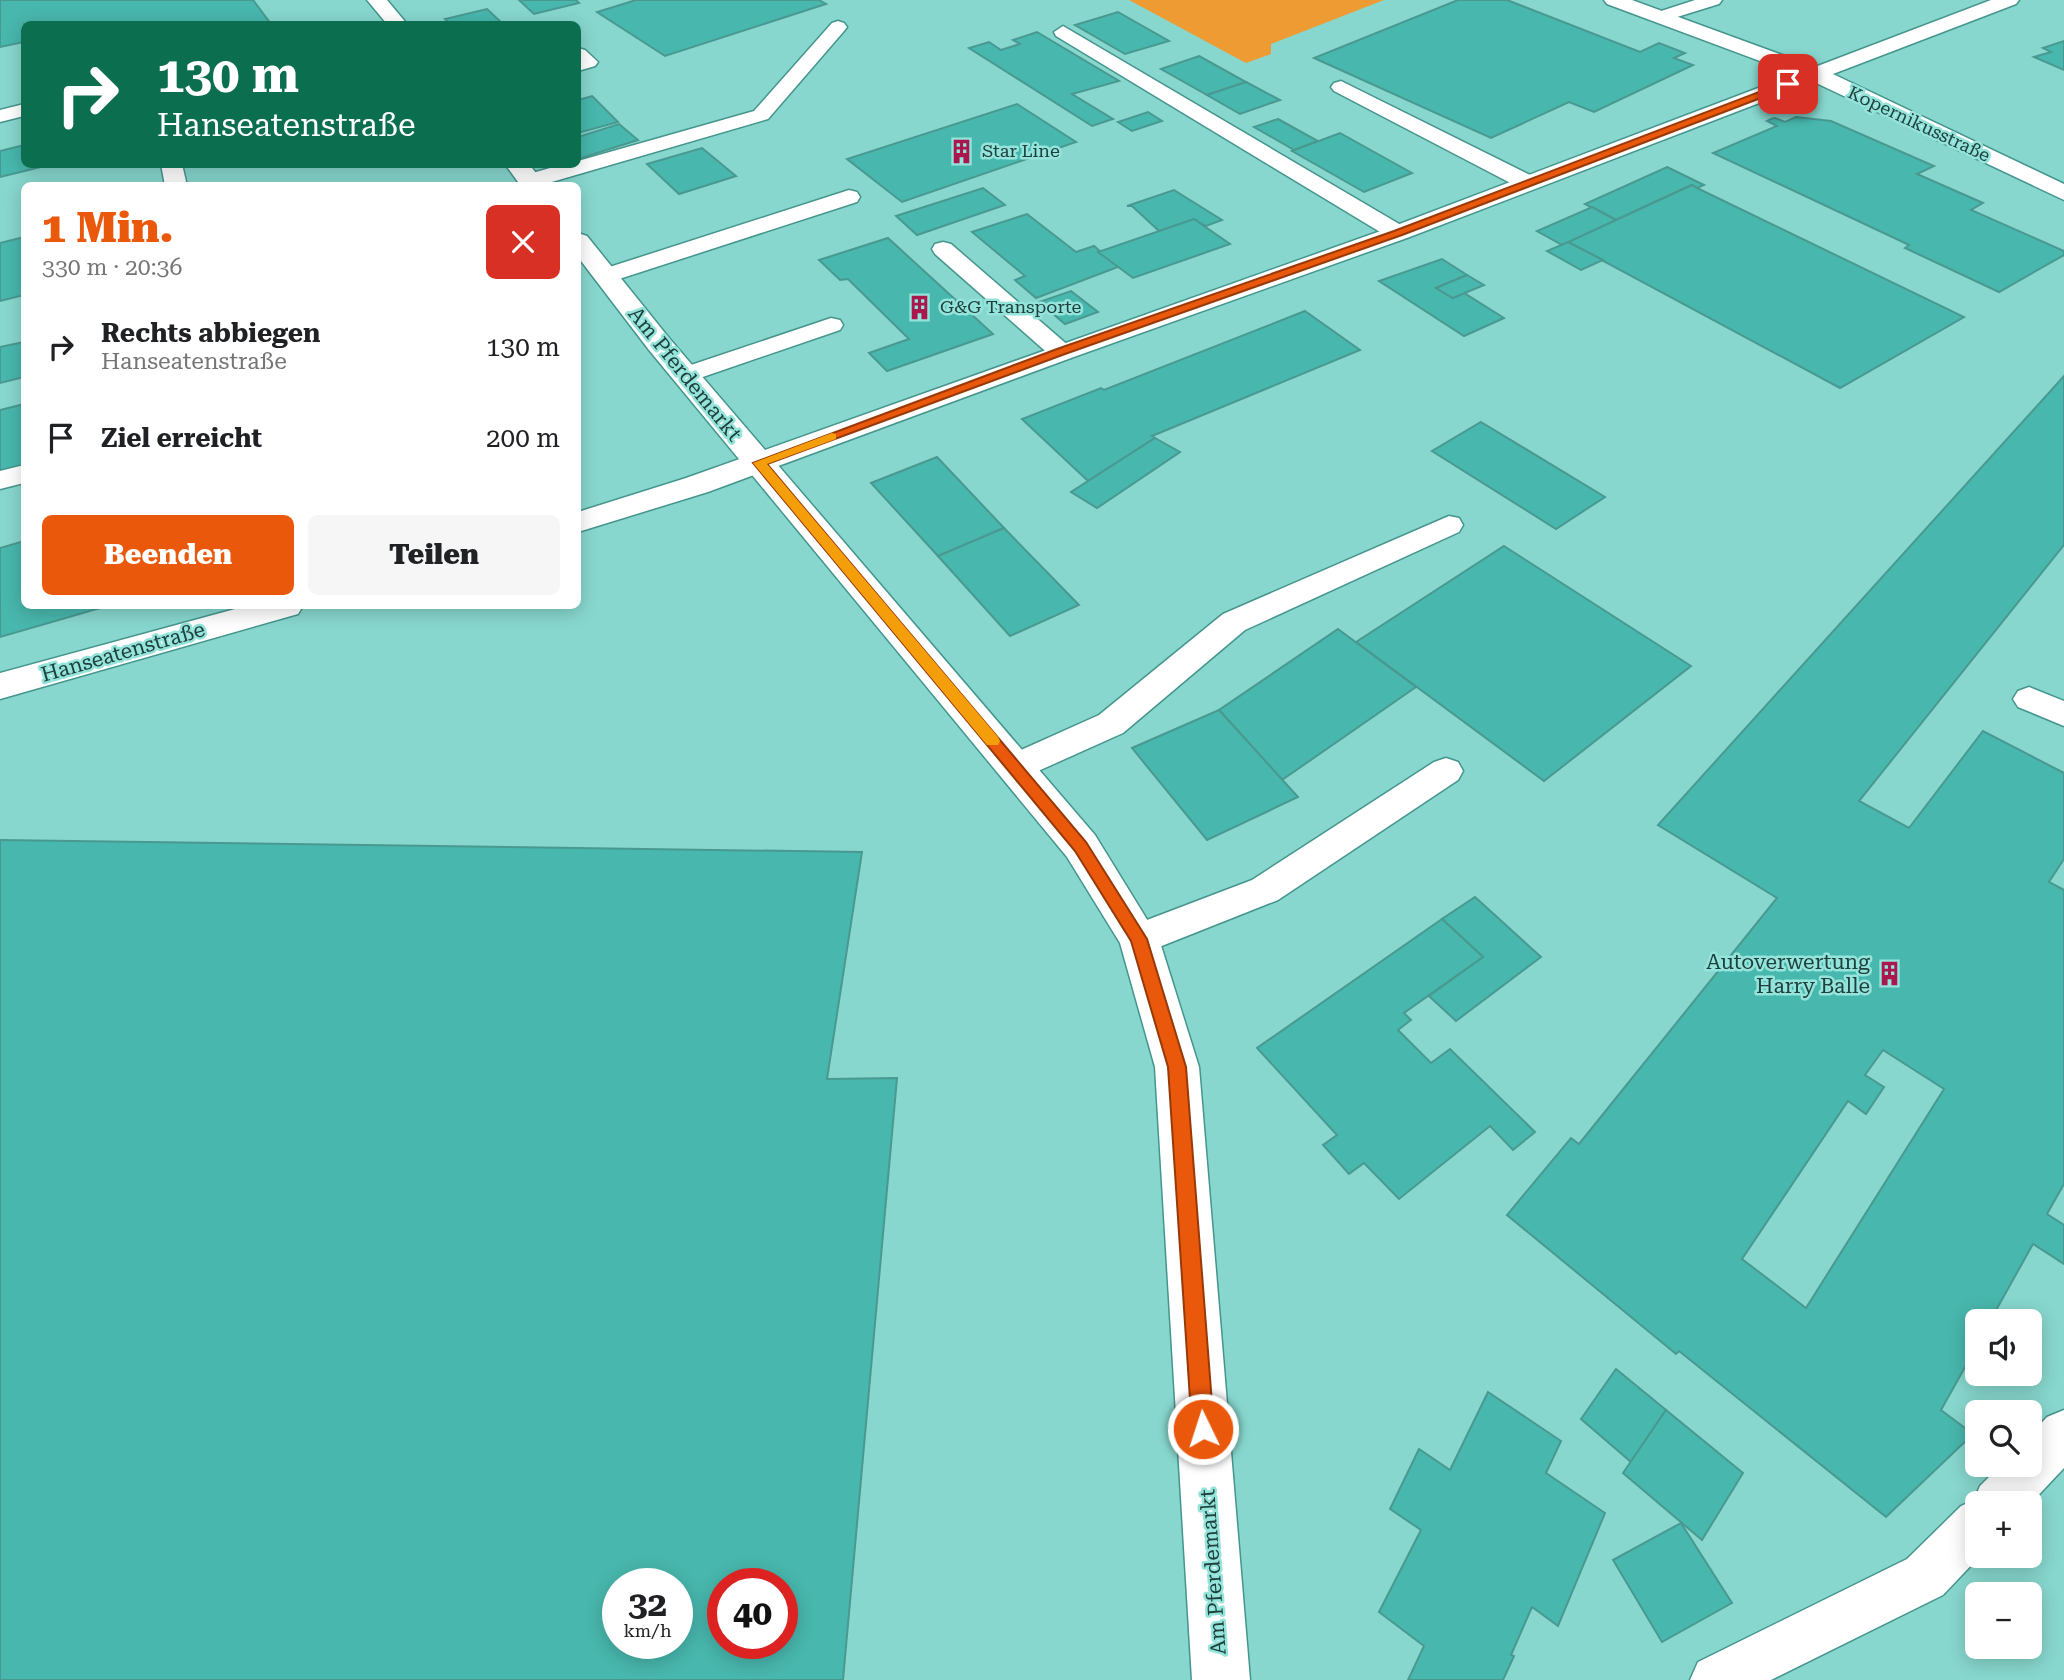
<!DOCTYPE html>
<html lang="de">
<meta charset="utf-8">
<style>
body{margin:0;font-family:"Roboto Serif",serif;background:#f6f6f6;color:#202124;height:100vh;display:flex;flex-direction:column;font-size:26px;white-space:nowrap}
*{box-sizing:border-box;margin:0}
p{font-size:23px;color:#757577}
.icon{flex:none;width:38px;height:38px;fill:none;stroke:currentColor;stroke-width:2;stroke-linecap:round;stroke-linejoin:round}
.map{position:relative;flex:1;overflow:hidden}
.drawer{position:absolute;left:21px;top:182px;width:560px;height:427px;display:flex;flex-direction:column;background:#fff;border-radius:10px;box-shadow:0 4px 18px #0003}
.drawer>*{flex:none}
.banner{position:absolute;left:21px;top:21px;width:560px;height:147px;border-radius:10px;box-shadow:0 4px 18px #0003;background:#0b6e4f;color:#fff;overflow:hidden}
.tools{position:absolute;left:1965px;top:1309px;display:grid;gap:14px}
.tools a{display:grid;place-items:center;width:77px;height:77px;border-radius:10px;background:#fff;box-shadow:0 4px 18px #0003;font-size:35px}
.speed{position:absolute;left:602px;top:1568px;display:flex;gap:14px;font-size:35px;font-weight:700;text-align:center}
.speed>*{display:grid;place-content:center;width:91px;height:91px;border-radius:50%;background:#fff;box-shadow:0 4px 18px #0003;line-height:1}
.speed small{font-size:18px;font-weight:400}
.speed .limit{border:10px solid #d22;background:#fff;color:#111}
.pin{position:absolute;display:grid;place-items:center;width:60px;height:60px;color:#fff;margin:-30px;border-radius:14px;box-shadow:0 4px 10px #0006}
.me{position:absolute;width:77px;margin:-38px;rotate:356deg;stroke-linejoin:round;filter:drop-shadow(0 0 5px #0008)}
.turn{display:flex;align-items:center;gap:24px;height:147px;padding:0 21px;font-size:32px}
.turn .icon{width:91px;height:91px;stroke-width:2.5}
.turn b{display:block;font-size:49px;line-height:60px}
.round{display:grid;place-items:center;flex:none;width:74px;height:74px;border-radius:10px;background:#f6f6f6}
.overview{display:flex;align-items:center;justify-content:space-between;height:119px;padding:0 21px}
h1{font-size:42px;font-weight:800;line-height:52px;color:#ea580c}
.button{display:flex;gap:14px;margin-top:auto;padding:14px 21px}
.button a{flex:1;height:80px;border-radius:10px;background:#ea580c;color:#fff;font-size:28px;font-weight:800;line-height:80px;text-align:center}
.button a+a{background:#f6f6f6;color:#202124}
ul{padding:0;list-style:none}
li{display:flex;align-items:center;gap:21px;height:91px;padding:0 21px}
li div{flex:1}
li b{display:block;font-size:26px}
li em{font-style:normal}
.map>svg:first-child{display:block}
.green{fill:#ee9b34}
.building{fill:#48b7ad;stroke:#499991;stroke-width:2;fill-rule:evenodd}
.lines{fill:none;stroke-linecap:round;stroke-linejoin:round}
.lane-casing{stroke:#44958d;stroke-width:3}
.street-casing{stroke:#44958d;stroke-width:3}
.secondary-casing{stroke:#44958d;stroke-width:3}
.lane{fill:#fff;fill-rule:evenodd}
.street{fill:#fff;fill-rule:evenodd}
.secondary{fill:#fff;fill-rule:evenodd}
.route{fill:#ea580c;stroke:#983908;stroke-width:2}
.slow{fill:#f59e0b}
.labels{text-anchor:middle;stroke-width:5;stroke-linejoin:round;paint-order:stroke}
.far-street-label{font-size:18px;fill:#1e403c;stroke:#94e4db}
.far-poi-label{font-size:18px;fill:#1e403c;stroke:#94e4db;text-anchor:start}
.street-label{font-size:21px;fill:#1e403c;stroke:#94e4db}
.poi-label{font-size:21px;fill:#1e403c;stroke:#94e4db;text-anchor:end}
</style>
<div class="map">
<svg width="2064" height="1680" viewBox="0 0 2064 1680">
<rect width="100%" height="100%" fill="#87d7ce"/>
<!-- green -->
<path class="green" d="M1129 0H1384L1271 44V54L1246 63Z"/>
<!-- building -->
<g class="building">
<path d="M0 0H253L271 24H24V42L0 47Z"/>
<path d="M519 0H576L579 3 534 14Z"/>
<path d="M636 0H819L826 4 665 56 597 12Z"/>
<path d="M1458 0H1507L1640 52 1659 43 1685 53 1674 58 1693 65 1594 112 1569 102 1491 138 1314 58Z"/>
<path d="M487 9 503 24H450L445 19Z"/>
<path d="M1118 12 1169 41 1125 54 1075 25Z"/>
<path d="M1037 32 1119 81 1072 94 1113 119 1092 126 969 48 989 42 1001 50 1020 44 1013 40Z"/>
<path d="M2064 41V70L2034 57 2051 52 2043 48Z"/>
<path d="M1199 56 1246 82 1207 95 1161 69Z"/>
<path d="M1246 82 1280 100 1240 114 1207 95Z"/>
<path d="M592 96 618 122 578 133V100Z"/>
<path d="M1017 104 1076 142 902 202 847 159Z"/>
<path d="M1148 112 1162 121 1132 131 1118 122Z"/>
<path d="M1796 117 1831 121 1934 166 1917 174 1983 203 1971 210 2064 251V255L1999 292 1905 248 1909 245 1905 243 1713 153 1777 126 1767 121 1771 119 1775 118 1785 122Z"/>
<path d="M1278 119 1318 141 1294 150 1254 127Z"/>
<path d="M619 124 638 140 578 159V137Z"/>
<path d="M1340 133 1412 173 1364 192 1292 151Z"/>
<path d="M24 145V164H53L0 177V151Z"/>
<path d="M702 148 736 176 679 194 647 164Z"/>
<path d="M1667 167 1704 185 1697 188 1692 185 1616 220 1585 204Z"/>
<path d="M1692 185 1697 188 1964 317 1840 388 1568 242Z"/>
<path d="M983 188 1005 205 917 235 896 216Z"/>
<path d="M1174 190 1222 220 1206 226 1194 219 1159 231 1132 206H1127Z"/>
<path d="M1592 207 1616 220 1562 245 1537 231Z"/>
<path d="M1027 214 1076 252 1094 246 1118 267 1036 298 1015 280 1025 276 972 232Z"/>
<path d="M1194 219 1230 244 1133 278 1098 252Z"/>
<path d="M24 237V295L0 301V243Z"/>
<path d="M888 238 993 334 887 371 869 353 909 339 848 279 840 280 819 260Z"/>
<path d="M1568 242 1603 260 1581 270 1547 251Z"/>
<path d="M1442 259 1467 275 1436 288 1453 298 1464 293 1504 318 1464 336 1379 281Z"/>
<path d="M1467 275 1484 285 1453 298 1436 288Z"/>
<path d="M1071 291 1098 312 1065 324 1039 302Z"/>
<path d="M1305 311 1360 350 1152 436 1155 438 1088 481 1022 419 1101 388 1104 390Z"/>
<path d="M24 342V377L0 383V347Z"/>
<path d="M2064 376V545L1859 801 1909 828 1983 731 2064 773V859L2049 882 2064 890V1184L2047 1214 2064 1225V1264L2033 1244 1990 1321H1978V1344L1941 1410 1973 1434 1886 1517 1679 1351 1676 1354 1507 1215 1571 1138 1579 1144 1777 898 1658 825ZM1883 1050 1944 1089 1806 1308 1742 1259 1848 1101 1866 1114 1884 1087 1865 1075Z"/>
<path d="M24 404V468L0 474V410Z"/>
<path d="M1481 422 1605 497 1556 529 1432 451Z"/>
<path d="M1155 438 1180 452 1097 508 1071 492Z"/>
<path d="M937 457 1004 528 938 556 871 483Z"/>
<path d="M1004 528 1079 605 1010 636 938 556Z"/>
<path d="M24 541V606H107L0 637V548Z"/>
<path d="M1504 546 1691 666 1544 781 1356 642Z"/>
<path d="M1338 629 1416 687 1282 780 1219 710Z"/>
<path d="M1219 710 1298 797 1207 840 1132 748Z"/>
<path d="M0 840 862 852 827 1079 897 1078 843 1680H0ZM618 1584H677V1643H618ZM723 1584H782V1643H723Z"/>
<path d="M1475 897 1541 957 1456 1021 1429 996 1483 957 1442 919Z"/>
<path d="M1442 919 1483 957 1404 1013 1411 1020 1398 1030 1431 1063 1450 1049 1535 1132 1513 1150 1490 1126 1399 1199 1364 1163 1349 1174 1323 1145 1337 1135 1257 1048Z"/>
<path d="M1616 1369 1666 1410 1631 1462 1581 1419Z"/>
<path d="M1488 1392 1561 1441 1546 1473 1605 1513 1558 1626 1532 1607 1511 1655 1514 1656 1503 1680H1408L1424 1646 1379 1612 1421 1530 1390 1509 1419 1449 1450 1470Z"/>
<path d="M1666 1410 1743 1473 1702 1540 1623 1473Z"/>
<path d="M1681 1523 1732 1603 1662 1642 1613 1560Z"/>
</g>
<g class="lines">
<defs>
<g id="lane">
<path d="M1695 0H1722L1719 4 1661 22 1652 17 1655 13Z"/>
<path d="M838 21 844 23 847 27 844 31 768 119 538 186H522L519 181 522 176 564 164H578V161L754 111 832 23Z"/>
<path d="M1063 26 1406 228 1409 233 1406 238H1390L1056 36 1054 32Z"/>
<path d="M578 48 585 50 598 62 595 66 578 71Z"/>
<path d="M1341 81 1536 178 1539 183 1536 188H1520L1334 91 1331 87 1334 83Z"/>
<path d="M24 104V116L0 122V110Z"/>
<path d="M161 164H182L187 186H165Z"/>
<path d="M849 190 857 192 860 197 857 202 613 281H597L593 276 597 271Z"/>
<path d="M943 242 951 244 1070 347 1074 352 1070 357 1061 360 1052 357 935 254 932 249 935 244Z"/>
<path d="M831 318 840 320 843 325 840 330 694 380 685 383 676 380 672 375 676 370Z"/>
<path d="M24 465V483L0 489V471Z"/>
<path d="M1449 516 1459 518 1463 525 1459 532 1245 630 1123 733 1027 776 1015 780 1003 776 998 767 1003 758 1099 715 1223 614Z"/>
<path d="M2029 687 2064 701V726L2018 707 2013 699 2018 691Z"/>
<path d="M1446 758 1458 762 1463 771 1458 780 1278 900 1139 955 1126 950 1120 939 1126 928 1252 880 1434 762Z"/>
<path d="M2064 1410V1468L2030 1504 1978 1503V1556H1980L1943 1595 1771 1680H1690L1698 1662 1907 1559 1961 1506 1974 1500 1980 1486 2001 1465H2030V1435L2047 1417Z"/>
</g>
<g id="street">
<path d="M1604 0H1632L1815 67 1991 0H2019L2016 4 1833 74 2064 184V200L1814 82 1407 238 1071 358 708 492 578 532V512L686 478 1389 228 1795 74 1607 4Z"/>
<path d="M246 606H303L298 614 0 699V673Z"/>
</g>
<g id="secondary">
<path d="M367 0H387L407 24H387Z"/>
<path d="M505 164H529L546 186H521Z"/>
<path d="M578 233 587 236 669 338 1095 835 1159 939 1199 1067 1250 1680H1192L1155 1067 1120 943 1067 857 649 350 578 257Z"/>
</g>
</defs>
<!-- lane casing -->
<use href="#lane" class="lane-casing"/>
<!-- street casing -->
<use href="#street" class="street-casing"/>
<!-- secondary casing -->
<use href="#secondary" class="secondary-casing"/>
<!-- lane -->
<use href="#lane" class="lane"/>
<!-- street -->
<use href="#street" class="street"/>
<!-- secondary -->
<use href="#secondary" class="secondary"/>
</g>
<!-- route -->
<path class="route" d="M1788 81 1793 84 1792 86 1402 235 1065 354 767 464 1086 842 1147 939 1186 1067 1214 1429 1211 1437 1203 1440 1196 1437 1192 1429 1168 1067 1131 941 1075 851 753 463 1057 349 1394 231Z"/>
<!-- slow -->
<path class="slow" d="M832 433 836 434V439L767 464 998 737 1000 741 998 745H987L753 463Z"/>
<!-- icons -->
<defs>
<symbol id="building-bare" viewBox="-9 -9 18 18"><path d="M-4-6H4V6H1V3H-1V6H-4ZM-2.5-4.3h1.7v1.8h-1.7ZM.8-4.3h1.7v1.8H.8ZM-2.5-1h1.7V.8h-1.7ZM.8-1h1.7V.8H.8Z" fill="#aa174d" stroke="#94e4db" stroke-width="2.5" paint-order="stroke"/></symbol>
</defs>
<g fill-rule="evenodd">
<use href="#building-bare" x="944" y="134" width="35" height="35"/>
<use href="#building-bare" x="902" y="290" width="35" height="35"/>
<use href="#building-bare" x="1872" y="956" width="35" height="35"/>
</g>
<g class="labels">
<!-- far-street labels -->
<g class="far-street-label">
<text transform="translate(1919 124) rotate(25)" y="6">Kopernikusstraße</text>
</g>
<!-- far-poi labels -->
<g class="far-poi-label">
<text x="982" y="157">Star Line</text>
<text x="940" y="313">G&amp;G Transporte</text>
</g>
<!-- street labels -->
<g class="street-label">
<text transform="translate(685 374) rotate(51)" y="7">Am Pferdemarkt</text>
<text transform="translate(123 652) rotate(-16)" y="7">Hanseatenstraße</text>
<text transform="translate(1213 1572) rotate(-94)" y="7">Am Pferdemarkt</text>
</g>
<!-- poi labels -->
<g class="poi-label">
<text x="1870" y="969">Autoverwertung<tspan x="1870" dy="24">Harry Balle</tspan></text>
</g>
</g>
</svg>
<div class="tools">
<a><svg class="icon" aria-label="sound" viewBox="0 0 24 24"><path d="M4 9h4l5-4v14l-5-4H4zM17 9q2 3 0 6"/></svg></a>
<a><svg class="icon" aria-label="search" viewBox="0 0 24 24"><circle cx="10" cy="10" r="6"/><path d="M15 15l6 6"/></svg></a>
<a>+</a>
<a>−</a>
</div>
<div class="speed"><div>32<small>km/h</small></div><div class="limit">40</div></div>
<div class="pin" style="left:1788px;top:84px;background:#d93025"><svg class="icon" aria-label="arrive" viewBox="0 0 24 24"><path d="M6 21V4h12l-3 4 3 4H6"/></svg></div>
<svg class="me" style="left:1203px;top:1429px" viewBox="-20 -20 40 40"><circle r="17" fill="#ea580c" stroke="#fff" stroke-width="3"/><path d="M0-11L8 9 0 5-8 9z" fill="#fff"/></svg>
<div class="banner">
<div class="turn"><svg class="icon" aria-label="right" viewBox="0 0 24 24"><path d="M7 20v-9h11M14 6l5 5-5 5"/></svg><div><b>130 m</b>Hanseatenstraße</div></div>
</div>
<section class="drawer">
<div class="overview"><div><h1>1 Min.</h1><p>330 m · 20:36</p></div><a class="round" style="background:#d93025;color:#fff"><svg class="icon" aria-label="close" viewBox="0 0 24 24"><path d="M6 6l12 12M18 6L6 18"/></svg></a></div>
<ul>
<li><svg class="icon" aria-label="right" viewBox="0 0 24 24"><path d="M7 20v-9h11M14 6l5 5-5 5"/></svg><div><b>Rechts abbiegen</b><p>Hanseatenstraße</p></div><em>130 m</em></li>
<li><svg class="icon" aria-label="arrive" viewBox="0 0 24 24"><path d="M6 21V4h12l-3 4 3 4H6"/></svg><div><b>Ziel erreicht</b></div><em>200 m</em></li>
</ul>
<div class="button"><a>Beenden</a><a>Teilen</a></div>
</section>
</div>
